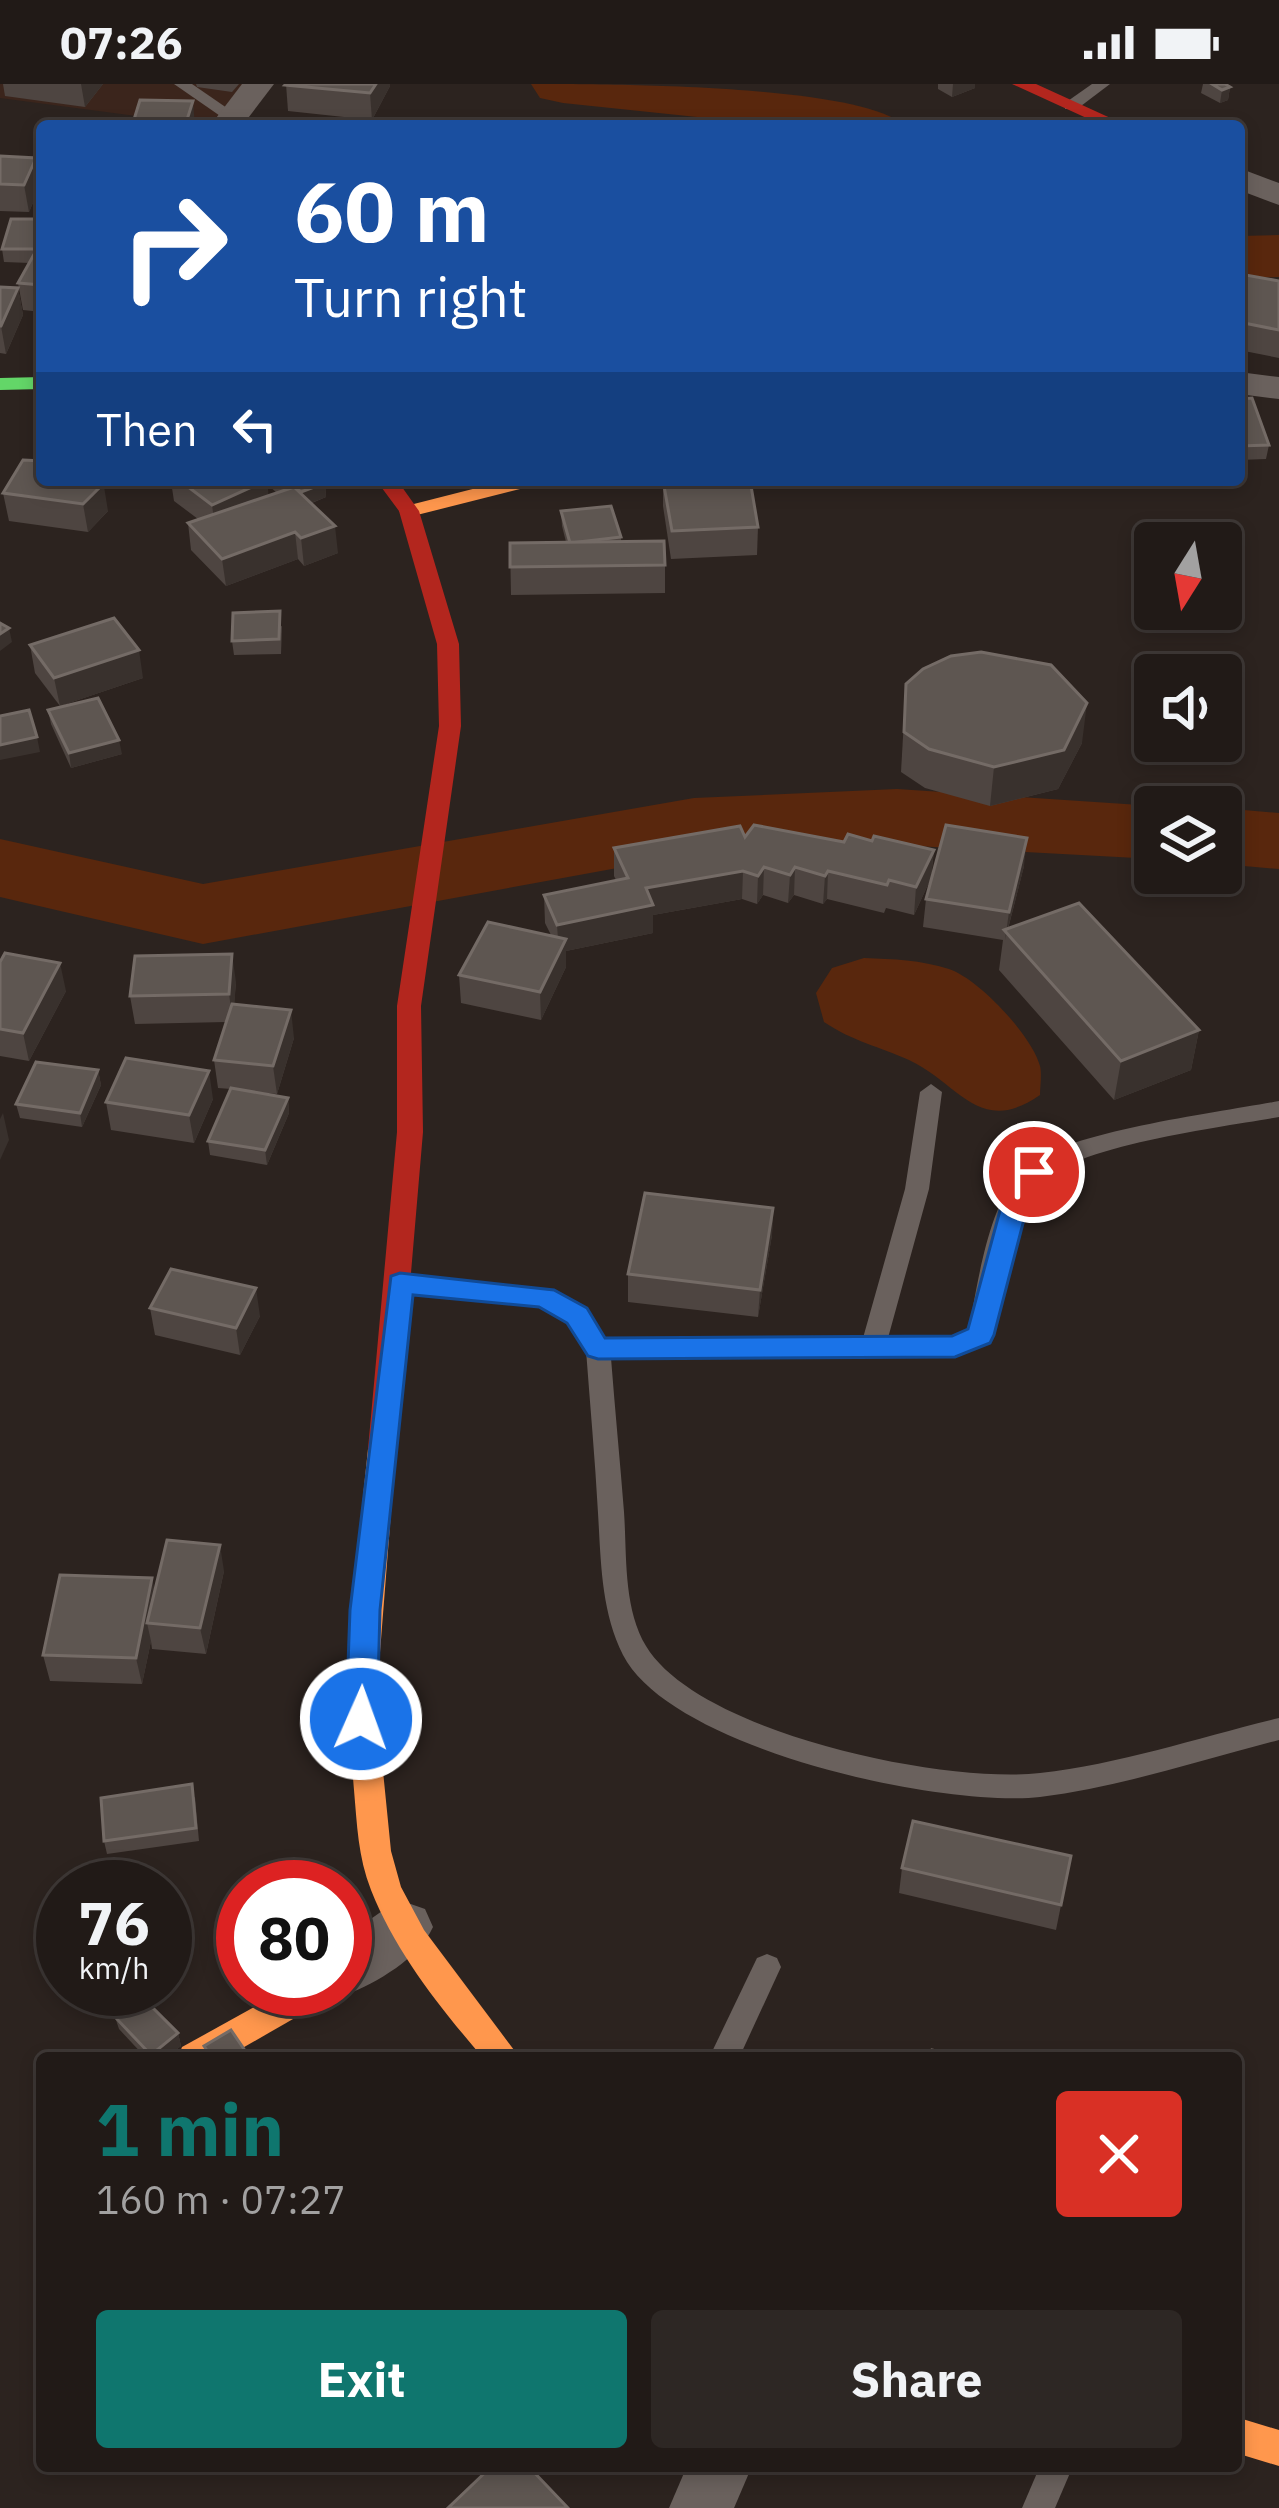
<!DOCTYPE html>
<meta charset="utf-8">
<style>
body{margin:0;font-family:"IBM Plex Sans",sans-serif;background:#2d2724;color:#f1f3f6;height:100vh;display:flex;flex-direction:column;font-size:45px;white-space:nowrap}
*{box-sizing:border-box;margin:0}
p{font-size:39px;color:#a2a1a1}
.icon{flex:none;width:66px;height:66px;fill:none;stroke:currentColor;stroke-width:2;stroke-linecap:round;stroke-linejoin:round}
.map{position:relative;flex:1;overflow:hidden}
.drawer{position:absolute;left:36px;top:1968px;width:1206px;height:420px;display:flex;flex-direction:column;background:#211a17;border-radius:12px;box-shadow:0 6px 18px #0003,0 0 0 3px #3e3836}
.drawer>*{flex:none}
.guide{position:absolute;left:36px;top:36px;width:1209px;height:366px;border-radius:12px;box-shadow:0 6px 18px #0003,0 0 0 3px #3e3836;background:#1a4fa0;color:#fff;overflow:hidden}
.needle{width:78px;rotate:191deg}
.tools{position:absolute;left:1134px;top:438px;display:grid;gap:24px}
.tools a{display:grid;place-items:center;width:108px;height:108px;border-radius:12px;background:#211a17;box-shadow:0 6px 18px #0003,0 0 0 3px #3e3836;font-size:60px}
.speed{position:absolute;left:36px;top:1776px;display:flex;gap:24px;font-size:60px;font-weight:700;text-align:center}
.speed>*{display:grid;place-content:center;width:156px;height:156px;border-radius:50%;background:#211a17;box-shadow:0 6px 18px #0003,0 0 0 3px #3e3836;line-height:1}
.speed small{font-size:30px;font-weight:400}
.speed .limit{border:18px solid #d22;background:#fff;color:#111}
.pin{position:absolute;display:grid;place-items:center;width:102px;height:102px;color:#fff;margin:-51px;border:6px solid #fff;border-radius:50%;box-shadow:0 3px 12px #0007}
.me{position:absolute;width:132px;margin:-66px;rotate:2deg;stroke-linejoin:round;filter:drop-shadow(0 0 9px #0008)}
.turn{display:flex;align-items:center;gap:42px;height:252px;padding:0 60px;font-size:54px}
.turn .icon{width:156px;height:156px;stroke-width:2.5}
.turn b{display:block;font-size:84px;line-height:102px}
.then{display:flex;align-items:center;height:114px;padding:0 60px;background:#0003;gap:24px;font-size:45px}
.round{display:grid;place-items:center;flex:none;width:126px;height:126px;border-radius:12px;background:#2d2724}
.headline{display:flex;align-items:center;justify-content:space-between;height:204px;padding:0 60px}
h1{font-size:72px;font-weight:700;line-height:90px;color:#0f766e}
.cta{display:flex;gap:24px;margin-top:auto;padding:24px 60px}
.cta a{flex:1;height:138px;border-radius:12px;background:#0f766e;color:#fff;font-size:48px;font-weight:700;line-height:138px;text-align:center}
.cta a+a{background:#2d2724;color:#f1f3f6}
.status{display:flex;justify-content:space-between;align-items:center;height:84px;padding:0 60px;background:#211a17;direction:ltr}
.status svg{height:33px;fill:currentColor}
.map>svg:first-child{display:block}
.built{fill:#3b251c}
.water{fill:#59270d}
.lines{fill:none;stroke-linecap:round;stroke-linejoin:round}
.river{fill:#59270d;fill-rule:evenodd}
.lane{fill:#6a615d;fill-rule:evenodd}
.street{fill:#6a615d;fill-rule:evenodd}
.fast{fill:#63d668;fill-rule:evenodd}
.slow{fill:#ff974d;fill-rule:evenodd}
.jam{fill:#b3261e;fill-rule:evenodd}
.wall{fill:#4e4541}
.shaded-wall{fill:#39312d}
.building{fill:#5e5651;stroke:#746b66;stroke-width:3}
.route{fill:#1a73e8;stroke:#114b97;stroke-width:3}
</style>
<div class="status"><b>07:26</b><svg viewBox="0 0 49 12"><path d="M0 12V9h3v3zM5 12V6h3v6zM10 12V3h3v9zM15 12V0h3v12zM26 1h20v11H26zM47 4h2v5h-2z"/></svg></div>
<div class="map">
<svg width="1279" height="2424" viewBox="0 0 1279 2424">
<rect width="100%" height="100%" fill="#2c231f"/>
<!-- built -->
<path class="built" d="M0 0H246L212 42 0 14Z"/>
<!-- water -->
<path class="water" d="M864 874C893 875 921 876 949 885 979 895 1032 952 1040 982 1042 990 1040 1003 1040 1011 979 1053 960 1000 909 976 878 962 854 958 824 938L816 909 832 884Z"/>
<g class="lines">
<!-- river -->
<g class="river">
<path d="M531 0C604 0 863 0 904 42H783L563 19 540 14Z"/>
<path d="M1279 151V193L1239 194V152Z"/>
<path d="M897 705 1170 723H1155V775L897 761 694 770 203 860 0 813V755L203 800 694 714Z"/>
<path d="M1221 724 1279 729V785L1221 780Z"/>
</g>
<!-- lane -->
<g class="lane">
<path d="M174 0H192L240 33 226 36Z"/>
<path d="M1092 0H1110L1077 25H1065V19Z"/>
<path d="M931 1000 942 1008 929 1105 888 1254H952L969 1246C977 1201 990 1110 1027 1081 1070 1047 1221 1028 1279 1017V1033C1225 1043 1061 1062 1032 1107 1006 1147 1000 1205 992 1251L989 1258 964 1270 611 1274C615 1326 620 1377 624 1428 627 1470 623 1524 646 1562 698 1649 944 1700 1040 1689 1121 1680 1200 1653 1279 1634V1656C1201 1676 1121 1703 1040 1713 942 1724 671 1665 623 1571 601 1527 601 1478 598 1429 595 1375 590 1320 586 1266L568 1238 539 1222 403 1208 391 1199 403 1190 552 1207 586 1226 605 1256 863 1254 905 1105 920 1008Z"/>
<path d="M767 1870 777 1874 781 1883 739 1974H709L757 1874Z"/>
<path d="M1040 2382H1073L1055 2424H1022Z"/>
</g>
<!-- street -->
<g class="street">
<path d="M242 0H274L242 42H210Z"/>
<path d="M1239 84 1279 99V121L1239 106Z"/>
<path d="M1239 288 1279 293V315L1239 310Z"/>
<path d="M405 1818 425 1825 433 1843C419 1874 377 1899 345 1911L329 1905H345V1853L385 1825Z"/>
<path d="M687 2382H752L734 2424H669Z"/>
</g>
<!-- fast -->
<path class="fast" d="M42 293V305L0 306V294Z"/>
<!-- slow -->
<g class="slow">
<path d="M508 396H543L540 400 409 433 399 427 402 423Z"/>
<path d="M382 1354 392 1357 396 1365 379 1581 381 1667 391 1767 401 1803 424 1846 520 1974H483C439 1922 396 1869 371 1806 358 1773 357 1740 354 1706 344 1591 356 1479 368 1365L372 1357Z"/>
<path d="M287 1905H333L328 1915 225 1974H178L182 1963Z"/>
<path d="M1236 2333 1279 2346V2382L1236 2369Z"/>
</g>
<!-- jam -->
<g class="jam">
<path d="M1012 0H1036L1128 42H1104Z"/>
<path d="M376 396H397L419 427 459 560 461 642 421 922 423 1048 396 1365 392 1373H372L368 1365 397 1048V922L439 642 437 560 399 427Z"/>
</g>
</g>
<!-- wall -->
<g class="wall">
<path d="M3 0H103L85 23 5 12Z"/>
<path d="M196 0H239L232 8 197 3Z"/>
<path d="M286 0H390V2L372 36 288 27Z"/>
<path d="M938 0H975V4L952 13 938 5Z"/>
<path d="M1203 0H1225L1230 3 1228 16 1220 19 1201 9Z"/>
<path d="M0 72 41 100 29 128 0 127Z"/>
<path d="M42 135V228L23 226 18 199 30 179 4 178 2 165Z"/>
<path d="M1240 190 1279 197V274L1239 266Z"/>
<path d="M0 203 18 204 23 231 6 270 0 269Z"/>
<path d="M1239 315 1269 361 1266 375 1239 376Z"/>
<path d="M23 376 108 427 88 448 9 437 3 409Z"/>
<path d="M147 396H267L268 411 277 409 268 401V396H322L325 399 326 413 312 419 338 469 304 482 298 475 226 502 191 466 188 439 198 435 174 417 172 404Z"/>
<path d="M663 396 758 443 757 471 671 475 663 422Z"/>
<path d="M1174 396H1225L1223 404H1175Z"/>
<path d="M561 427 621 453V458L665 481V509L511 511 510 459 566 458 562 442Z"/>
<path d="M282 542 281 570 234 571 232 557Z"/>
<path d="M30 561 143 594 60 622 35 589Z"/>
<path d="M906 600 1082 659 1058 705 990 722 925 704 901 688Z"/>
<path d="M48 626 122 670 71 684 51 640Z"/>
<path d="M745 753 844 758 872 757 934 766 931 794 914 831 886 824 884 829 827 815 823 820 794 811 788 819 763 811 757 820 742 815 653 831V849L566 867V883L541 936 461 919 459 891 551 851 545 839 544 811 616 796 614 792V764Z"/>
<path d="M1024 782 1008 845 1199 946 1191 986 1114 1016 999 886 1003 856 923 843 926 815Z"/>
<path d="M0 878 66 907 29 977 0 972Z"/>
<path d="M236 898 234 920 294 954 277 1010 244 1007 288 1014 289 1029 267 1081 210 1071 208 1057 231 1005 218 1004 214 976 226 938 135 940 130 912Z"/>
<path d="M98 986 101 1001 82 1043 20 1034 16 1020Z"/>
<path d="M213 1015 194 1059 111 1046 106 1018Z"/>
<path d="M773 1124 772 1151 758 1233 628 1218V1190Z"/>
<path d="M150 1224 260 1232 240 1271 155 1251Z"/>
<path d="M224 1487 206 1570 152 1565 151 1557 142 1600 50 1597 43 1571 155 1507Z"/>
<path d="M195 1713 199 1757 107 1770 104 1757Z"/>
<path d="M1071 1772 1056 1846 899 1809 902 1784Z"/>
<path d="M115 1933 178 1949 181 1962 165 1974H146L119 1945Z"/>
</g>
<!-- shaded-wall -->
<g class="shaded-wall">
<path d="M81 0H103L85 23Z"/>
<path d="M376 0H390V2L372 36 370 9Z"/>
<path d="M953 0H975V4L952 13Z"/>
<path d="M1230 3 1228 16 1220 19 1222 6Z"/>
<path d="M193 17 195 42H185Z"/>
<path d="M36 74 41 100 29 128 24 101Z"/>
<path d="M18 204 23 231 6 270 1 242Z"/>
<path d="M103 396 108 427 88 448 83 420Z"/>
<path d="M267 396 270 424 216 449 212 421Z"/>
<path d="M325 399 326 413 296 425 294 411Z"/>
<path d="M335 442 338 469 304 482 301 454Z"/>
<path d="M295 448 298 475 226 502 222 475Z"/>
<path d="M9 544 12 558 0 567V550Z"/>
<path d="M139 566 143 594 60 622 54 594Z"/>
<path d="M1087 619 1082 659 1058 705 990 722 994 683Z"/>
<path d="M37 653 40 668 0 676V661Z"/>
<path d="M119 656 122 670 71 684 69 669Z"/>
<path d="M1027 754 1024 782 1005 856 1009 828Z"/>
<path d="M934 766 931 794 914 831 916 803Z"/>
<path d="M764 783 763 811 757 820 758 792Z"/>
<path d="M795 783 794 811 788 819 790 791Z"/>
<path d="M743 787 742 815 653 831V849L566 867V883L541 936 540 908 559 869 557 841 646 804Z"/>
<path d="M828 787 827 815 823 820 825 792Z"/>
<path d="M232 870 236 898 233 938 229 910Z"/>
<path d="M60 879 66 907 29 977 23 949Z"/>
<path d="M291 926 294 954 277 1010 273 982Z"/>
<path d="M1199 946 1191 986 1114 1016 1121 977Z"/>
<path d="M98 986 101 1001 82 1043 80 1029Z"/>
<path d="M209 987 213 1015 194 1059 189 1031Z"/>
<path d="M288 1014 289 1029 267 1081 265 1066Z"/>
<path d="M3 1029 9 1056 0 1076V1035Z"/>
<path d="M773 1124 772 1151 758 1233 760 1206Z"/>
<path d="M256 1204 260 1232 240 1271 236 1244Z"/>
<path d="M220 1461 224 1487 206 1570 200 1544Z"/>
<path d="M152 1494 158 1521 147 1539 151 1557 142 1600 136 1574Z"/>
<path d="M178 1949 181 1962 165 1974H152L151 1971Z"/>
</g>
<!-- building -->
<g class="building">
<path d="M376 0 370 9 285 1 286 0Z"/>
<path d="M1212 0H1225L1230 3 1222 6Z"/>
<path d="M140 16 193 17 185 42H132Z"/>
<path d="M0 72 36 74 24 101 0 100Z"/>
<path d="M11 135H42V165H2Z"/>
<path d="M37 165 42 166V201L18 199Z"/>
<path d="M1240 190 1279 197V246L1239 238Z"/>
<path d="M0 203 18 204 1 242H0Z"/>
<path d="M1252 314 1269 361 1239 362V315Z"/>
<path d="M23 376 42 377V396H103L104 399 83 420 3 409Z"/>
<path d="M179 396H267L212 421Z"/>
<path d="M277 396H322L325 399 301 408 294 403 287 405Z"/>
<path d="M663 396H750L758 443 672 447Z"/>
<path d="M294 403 335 442 301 454 295 448 222 475 188 439Z"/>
<path d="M611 422 621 453 570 459 561 427Z"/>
<path d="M664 457 665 481 510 483V459Z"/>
<path d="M280 527 279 555 232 557 233 529Z"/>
<path d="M114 534 139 566 54 594 30 561Z"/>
<path d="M0 539 9 544 0 550Z"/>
<path d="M981 568 1051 581 1087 619 1064 666 994 683 929 665 904 648 906 600 923 585 951 572Z"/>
<path d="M98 614 119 656 69 669 48 626Z"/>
<path d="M29 626 37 653 0 661V632Z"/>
<path d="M754 741 844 758 848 750 872 757 874 752 934 766 916 803 889 796 887 801 828 787 825 792 795 783 790 791 764 783 758 792 743 787 646 804 653 821 557 841 544 811 628 794 614 764 740 742 745 753Z"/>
<path d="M946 741 1027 754 1009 828 926 815Z"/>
<path d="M1079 819 1199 946 1121 977 1004 846Z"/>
<path d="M488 838 566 855 540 908 459 891Z"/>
<path d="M5 869 60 879 23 949 0 945V878Z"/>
<path d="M232 870 229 910 130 912 135 872Z"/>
<path d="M232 920 291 926 273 982 214 976Z"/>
<path d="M126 974 209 987 189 1031 106 1018Z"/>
<path d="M36 978 98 986 80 1029 16 1020Z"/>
<path d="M231 1004 288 1014 265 1066 208 1057Z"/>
<path d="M645 1109 773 1124 760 1206 628 1190Z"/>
<path d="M171 1185 256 1204 236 1244 150 1224Z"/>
<path d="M167 1456 220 1461 200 1544 147 1539Z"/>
<path d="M60 1491 152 1494 136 1574 43 1571Z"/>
<path d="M192 1700 196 1744 104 1757 101 1714Z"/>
<path d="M913 1737 1071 1772 1061 1821 902 1784Z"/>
<path d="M141 1912 178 1949 151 1971 115 1933Z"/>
<path d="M231 1946 250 1974H212L204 1962Z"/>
<path d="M932 1966 965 1974H930Z"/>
<path d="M492 2382H528L568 2424H448Z"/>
</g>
<!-- route -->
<path class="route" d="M1034 1078 1047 1088 1028 1120 994 1251 990 1259 955 1273 598 1275 588 1272 567 1239 539 1223 413 1211 380 1526 377 1635 372 1644 361 1648 350 1644 346 1635 350 1526 391 1192 400 1189 554 1206 587 1224 605 1254 952 1252 968 1245 1002 1119 1024 1081Z"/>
</svg>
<div class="tools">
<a><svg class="needle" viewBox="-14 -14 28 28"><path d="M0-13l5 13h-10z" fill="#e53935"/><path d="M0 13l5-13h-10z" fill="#a2a1a1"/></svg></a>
<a><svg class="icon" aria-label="sound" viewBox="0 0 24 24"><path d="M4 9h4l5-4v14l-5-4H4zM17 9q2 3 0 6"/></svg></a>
<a><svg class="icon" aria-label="layers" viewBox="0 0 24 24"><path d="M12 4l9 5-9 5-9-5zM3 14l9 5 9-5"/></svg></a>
</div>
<div class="speed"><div>76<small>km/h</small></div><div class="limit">80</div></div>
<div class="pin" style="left:1034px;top:1088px;background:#d93025"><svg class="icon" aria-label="arrive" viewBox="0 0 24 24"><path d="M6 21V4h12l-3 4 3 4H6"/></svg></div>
<svg class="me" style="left:361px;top:1635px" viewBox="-20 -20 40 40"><circle r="17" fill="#1a73e8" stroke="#fff" stroke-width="3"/><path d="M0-11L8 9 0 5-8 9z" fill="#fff"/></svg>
<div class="guide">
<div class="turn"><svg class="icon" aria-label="right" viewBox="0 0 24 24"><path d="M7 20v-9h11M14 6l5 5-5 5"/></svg><div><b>60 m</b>Turn right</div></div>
<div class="then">Then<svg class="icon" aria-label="left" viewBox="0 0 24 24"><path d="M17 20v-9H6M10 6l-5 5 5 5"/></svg></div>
</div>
<section class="drawer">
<div class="headline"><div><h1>1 min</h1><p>160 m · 07:27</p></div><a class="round" style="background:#d93025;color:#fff"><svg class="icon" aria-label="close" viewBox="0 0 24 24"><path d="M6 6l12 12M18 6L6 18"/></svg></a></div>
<div class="cta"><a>Exit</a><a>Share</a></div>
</section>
</div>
